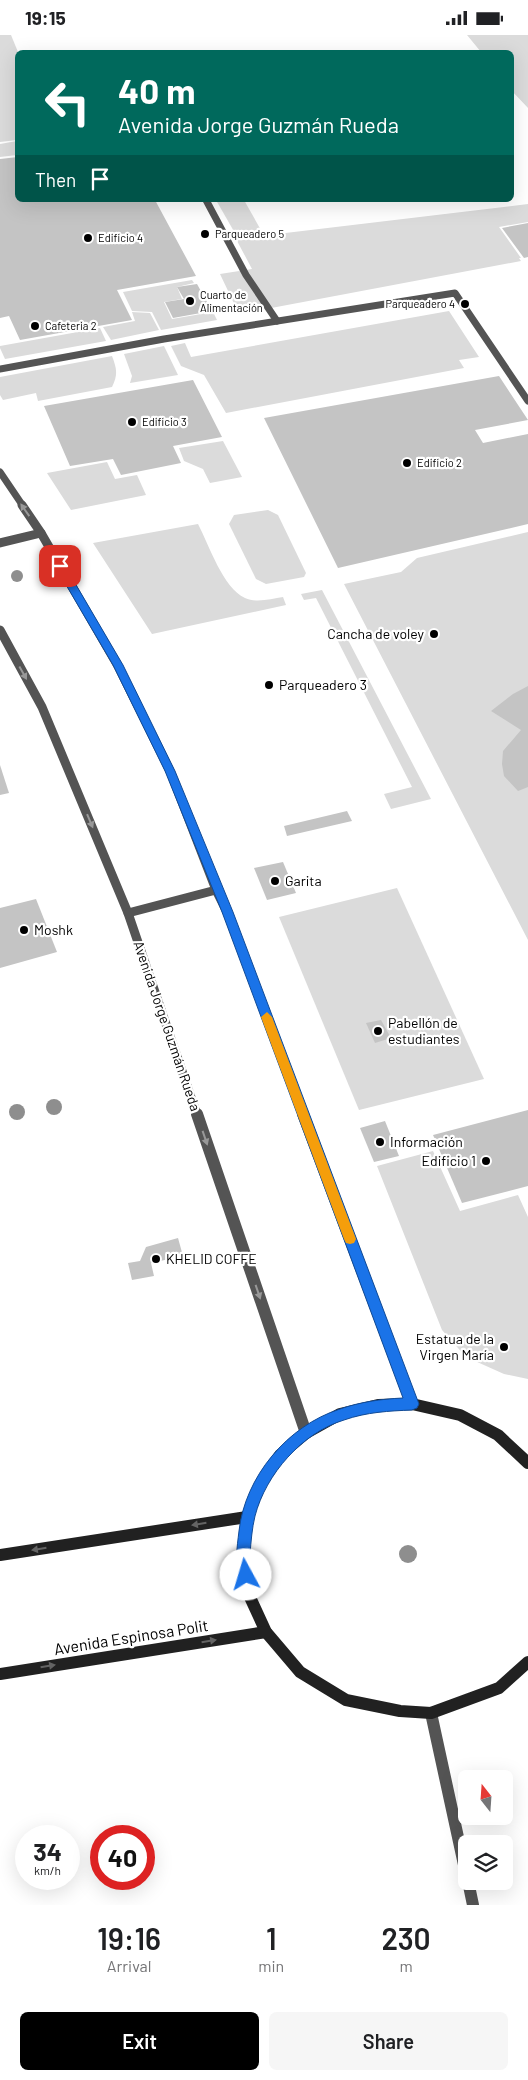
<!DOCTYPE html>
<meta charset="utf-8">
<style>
body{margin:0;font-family:Barlow,sans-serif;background:#f6f6f6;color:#202124;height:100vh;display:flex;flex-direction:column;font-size:19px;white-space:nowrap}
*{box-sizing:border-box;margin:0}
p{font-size:16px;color:#757577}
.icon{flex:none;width:28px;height:28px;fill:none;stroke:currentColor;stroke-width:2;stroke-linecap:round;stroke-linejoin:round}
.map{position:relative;height:1870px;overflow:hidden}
.panel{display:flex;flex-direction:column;background:#fff;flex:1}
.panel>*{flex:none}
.hud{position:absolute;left:15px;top:15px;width:499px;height:152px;border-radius:8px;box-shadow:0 5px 20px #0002;background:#00695c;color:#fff;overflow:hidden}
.needle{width:32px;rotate:343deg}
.controls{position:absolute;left:458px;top:1735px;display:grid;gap:10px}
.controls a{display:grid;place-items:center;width:55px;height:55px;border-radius:8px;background:#fff;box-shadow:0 5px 20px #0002;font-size:25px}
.speed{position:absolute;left:15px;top:1790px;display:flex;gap:10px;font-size:25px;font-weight:700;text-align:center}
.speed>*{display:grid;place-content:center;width:65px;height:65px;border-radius:50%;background:#fff;box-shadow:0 5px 20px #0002;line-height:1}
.speed small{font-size:12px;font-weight:400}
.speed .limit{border:8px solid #d22;background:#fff;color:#111}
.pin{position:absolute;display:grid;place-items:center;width:42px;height:42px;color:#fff;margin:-21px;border-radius:10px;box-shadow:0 2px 8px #0006}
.me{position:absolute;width:55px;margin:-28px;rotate:354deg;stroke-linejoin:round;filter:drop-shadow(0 0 4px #0008)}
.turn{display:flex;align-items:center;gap:18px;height:105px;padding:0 20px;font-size:22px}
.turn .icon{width:65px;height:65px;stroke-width:2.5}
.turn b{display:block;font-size:35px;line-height:42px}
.then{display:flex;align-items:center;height:48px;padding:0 20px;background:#0003;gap:10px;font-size:19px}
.eta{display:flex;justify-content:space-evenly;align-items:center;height:85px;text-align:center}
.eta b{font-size:30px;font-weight:600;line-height:35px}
.primary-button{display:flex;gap:10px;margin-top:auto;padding:10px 20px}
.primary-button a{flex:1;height:58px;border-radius:8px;background:#000;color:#fff;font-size:20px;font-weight:600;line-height:58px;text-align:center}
.primary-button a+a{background:#f6f6f6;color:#202124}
.status{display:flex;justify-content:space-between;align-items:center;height:35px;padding:0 25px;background:#fff;direction:ltr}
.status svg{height:14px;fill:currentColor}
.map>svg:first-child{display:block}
.green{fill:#dbdbdb}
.building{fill:#c4c4c4}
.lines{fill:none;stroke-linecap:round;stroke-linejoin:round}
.lane{stroke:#545454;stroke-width:7}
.street-far2{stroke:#545454;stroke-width:7}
.street-far1{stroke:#545454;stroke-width:9}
.street{stroke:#545454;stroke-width:12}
.secondary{stroke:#212121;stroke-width:12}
.tree{fill:#8e8e8e}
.oneway{fill:#989898}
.oneway2{fill:#646464}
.route{fill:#1a73e8;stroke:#114b97}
.slow{fill:#f59e0b}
.poi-dot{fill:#000;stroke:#fff;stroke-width:2}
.labels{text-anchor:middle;stroke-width:4.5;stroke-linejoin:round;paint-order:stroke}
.far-poi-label{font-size:11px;fill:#000;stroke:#fff;text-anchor:start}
.poi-label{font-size:14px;fill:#000;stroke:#fff;text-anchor:start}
.street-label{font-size:14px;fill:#000;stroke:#fff}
.near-street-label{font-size:16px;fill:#000;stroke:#fff}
</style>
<div class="status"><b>19:15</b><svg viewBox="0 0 49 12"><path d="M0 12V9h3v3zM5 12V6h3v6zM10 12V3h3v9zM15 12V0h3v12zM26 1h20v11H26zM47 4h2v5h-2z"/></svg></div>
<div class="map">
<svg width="528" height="1870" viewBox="0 0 528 1870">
<rect width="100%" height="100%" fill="#fff"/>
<!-- green -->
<g class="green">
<path d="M0 0H11L18 17 17 105 0 107Z"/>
<path d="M467 0H528V73L511 55V18L481 17Z"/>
<path d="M17 106V120L0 122V109Z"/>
<path d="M216 165H244L262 197 236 200Z"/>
<path d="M528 169V187L499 192 521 223H519L521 226 239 279 220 239 252 234 236 204Z"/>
<path d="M192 245 194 248 177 252 182 264 164 267 172 284 213 277 217 285 161 295 152 277 132 276 123 257Z"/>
<path d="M449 276 479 322 459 325 464 333 226 378 204 340 181 331 171 311 185 308 191 322Z"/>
<path d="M132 277 150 278 159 295 111 305 103 292 135 286Z"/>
<path d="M100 293 106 306 5 324 0 313V311Z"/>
<path d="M164 311 178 340 130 348 132 341 124 319Z"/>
<path d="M112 321C117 334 118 340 112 352L38 366 36 358 3 365 0 360V342Z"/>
<path d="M223 406 242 442 210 448 203 434 184 426 179 413Z"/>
<path d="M107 427 115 444 137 440 146 460 71 475 47 438Z"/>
<path d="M268 475 278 480 306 538 304 542 266 549 256 544 229 489 234 480Z"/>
<path d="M198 489C209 510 223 553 245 563 256 568 271 564 283 562L286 570 152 599 93 508Z"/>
<path d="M528 497V905L344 549 401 537 417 523Z"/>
<path d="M322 555 431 764 391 774 384 759 412 752 316 563 304 565 301 559Z"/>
<path d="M397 853 484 1044 359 1075 279 882Z"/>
<path d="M433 1116 460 1176 518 1160 528 1182V1344L504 1339 466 1322 442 1295 377 1131Z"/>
</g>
<!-- building -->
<g class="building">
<path d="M18 122V165H155L196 241 117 255 132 285 20 305 9 281 0 283V124Z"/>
<path d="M528 188V222L524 223 502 193Z"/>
<path d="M197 249 212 276 173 283 165 267 184 264 177 252Z"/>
<path d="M499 341 528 385 475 395 483 408 528 399V489L338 533 264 383Z"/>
<path d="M193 345 222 402 173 411 181 428 121 440 113 424 70 431 44 371Z"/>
<path d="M528 651V752L518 756 504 741 502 729 503 716 521 695 491 676 513 659Z"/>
<path d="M0 730 9 758 0 760Z"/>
<path d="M347 776 352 786 287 801 284 791Z"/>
<path d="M283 827 296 858 267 865 254 833Z"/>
<path d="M36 864 57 917 0 933V873Z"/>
<path d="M381 985 391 1003 375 1008 366 988Z"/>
<path d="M528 1075V1151L462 1168 433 1100Z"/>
<path d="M385 1086 399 1121 374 1127 360 1093Z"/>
<path d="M178 1203 183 1221 151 1228 154 1241 132 1245 128 1228 140 1226 146 1212Z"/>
</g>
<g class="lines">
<!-- lane -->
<g class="lane">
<path d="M206 165 246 240 277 286"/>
<path d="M0 334 164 304 455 258 528 366"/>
</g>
<!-- street-far2 -->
<path class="street-far2" d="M0 437 23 471"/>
<!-- street-far1 -->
<g class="street-far1">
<path d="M22 470 41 498 118 631 170 736 216 855 227 877 304 1080"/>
<path d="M0 508 41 498"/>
<path d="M0 595 42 672 128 878 197 1080"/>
<path d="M128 878 216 855"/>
</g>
<!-- street -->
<g class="street">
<path d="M197 1079 306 1398"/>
<path d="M303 1079 412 1369"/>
<path d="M431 1678 466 1839"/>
<path d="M468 1846 473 1870"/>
</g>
<!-- secondary -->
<g class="secondary">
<path d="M528 1428 498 1400 460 1380 412 1369 378 1370 340 1379 306 1398 280 1420 260 1450 247 1482 243 1521 249 1560 266 1597 300 1637 346 1665 400 1676 431 1678 499 1653 528 1627"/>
<path d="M0 1520 247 1482"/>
<path d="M0 1639 266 1597"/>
</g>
</g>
<!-- trees -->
<g class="tree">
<circle cx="17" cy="541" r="6"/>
<circle cx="54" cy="1072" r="8"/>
<circle cx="17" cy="1077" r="8"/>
<circle cx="408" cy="1519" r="9"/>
</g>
<!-- one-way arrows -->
<defs><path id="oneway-solid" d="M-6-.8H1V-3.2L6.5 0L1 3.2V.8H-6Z" transform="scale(1.25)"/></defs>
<g class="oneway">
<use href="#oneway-solid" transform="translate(25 475) rotate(-125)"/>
<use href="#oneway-solid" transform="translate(23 638) rotate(61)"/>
<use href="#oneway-solid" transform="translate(90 786) rotate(67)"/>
<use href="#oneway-solid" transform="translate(205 1103) rotate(71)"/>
<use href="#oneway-solid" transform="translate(258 1257) rotate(71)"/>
</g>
<g class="oneway2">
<use href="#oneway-solid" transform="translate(199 1489) rotate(171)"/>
<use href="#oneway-solid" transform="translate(39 1514) rotate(171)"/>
<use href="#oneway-solid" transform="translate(209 1606) rotate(-9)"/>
<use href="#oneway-solid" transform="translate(48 1631) rotate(-9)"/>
</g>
<!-- route -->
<path class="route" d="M60 528 65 531 123 630 175 736 233 877 419 1369 417 1373 412 1375C389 1376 367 1377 344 1385 302 1398 266 1439 255 1481 252 1493 251 1507 250 1519 250 1528 255 1537 251 1545L246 1547 241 1545C234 1530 237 1513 239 1496 245 1442 287 1391 340 1374 360 1367 381 1364 403 1363L222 877 165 736 113 630 55 531Z"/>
<!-- slow -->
<path class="slow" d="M267 977 272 982 356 1204 354 1208 350 1209 346 1208 344 1204 261 982Z"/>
<!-- markers -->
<g class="poi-dot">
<circle cx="205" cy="199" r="5"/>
<circle cx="88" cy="203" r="5"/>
<circle cx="190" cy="266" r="5"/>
<circle cx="465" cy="269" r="5"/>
<circle cx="35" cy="291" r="5"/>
<circle cx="132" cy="387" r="5"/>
<circle cx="407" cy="428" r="5"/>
<circle cx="434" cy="599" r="5"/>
<circle cx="269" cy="650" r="5"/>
<circle cx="275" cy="846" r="5"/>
<circle cx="24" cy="895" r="5"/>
<circle cx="378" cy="996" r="5"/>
<circle cx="380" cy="1107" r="5"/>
<circle cx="486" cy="1126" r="5"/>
<circle cx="156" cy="1224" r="5"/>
<circle cx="504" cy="1312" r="5"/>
</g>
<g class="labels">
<!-- far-poi labels -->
<g class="far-poi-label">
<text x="215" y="203">Parqueadero 5</text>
<text x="98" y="207">Edificio 4</text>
<text x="200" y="264">Cuarto de<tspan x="200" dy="13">Alimentación</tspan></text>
<text x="455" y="273" text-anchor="end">Parqueadero 4</text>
<text x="45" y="295">Cafeteria 2</text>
<text x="142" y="391">Edificio 3</text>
<text x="417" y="432">Edificio 2</text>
</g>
<!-- poi labels -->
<g class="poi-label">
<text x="424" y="604" text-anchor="end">Cancha de voley</text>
<text x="279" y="655">Parqueadero 3</text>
<text x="285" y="851">Garita</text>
<text x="34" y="900">Moshk</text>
<text x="388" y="993">Pabellón de<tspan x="388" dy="16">estudiantes</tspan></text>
<text x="390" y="1112">Información</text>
<text x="476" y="1131" text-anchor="end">Edificio 1</text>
<text x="166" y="1229">KHELID COFFE</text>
<text x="494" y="1309" text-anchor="end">Estatua de la<tspan x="494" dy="16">Virgen María</tspan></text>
</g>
<!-- street labels -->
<g class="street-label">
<text transform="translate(167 991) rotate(71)" y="5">Avenida Jorge Guzmán Rueda</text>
</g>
<!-- near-street labels -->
<g class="near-street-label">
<text transform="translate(131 1602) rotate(-9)" y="6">Avenida Espinosa Polit</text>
</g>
</g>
</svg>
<div class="controls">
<a><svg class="needle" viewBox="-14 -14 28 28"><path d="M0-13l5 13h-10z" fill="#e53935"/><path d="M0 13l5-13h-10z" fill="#757577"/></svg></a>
<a><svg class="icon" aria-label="layers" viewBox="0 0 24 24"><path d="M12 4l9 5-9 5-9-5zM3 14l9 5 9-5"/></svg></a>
</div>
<div class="speed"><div>34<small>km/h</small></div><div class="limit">40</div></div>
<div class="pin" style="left:60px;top:531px;background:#d93025"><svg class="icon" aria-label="arrive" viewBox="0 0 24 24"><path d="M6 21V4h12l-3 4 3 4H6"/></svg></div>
<svg class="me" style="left:246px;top:1540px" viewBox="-20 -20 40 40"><circle r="19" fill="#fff"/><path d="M0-13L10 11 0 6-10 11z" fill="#1a73e8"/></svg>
<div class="hud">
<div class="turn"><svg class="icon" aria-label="left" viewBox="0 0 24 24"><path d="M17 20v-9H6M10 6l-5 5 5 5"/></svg><div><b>40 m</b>Avenida Jorge Guzmán Rueda</div></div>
<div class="then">Then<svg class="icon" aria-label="arrive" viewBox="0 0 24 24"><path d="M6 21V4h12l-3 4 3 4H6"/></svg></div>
</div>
</div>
<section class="panel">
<div class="eta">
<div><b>19:16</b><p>Arrival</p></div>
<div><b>1</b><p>min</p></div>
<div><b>230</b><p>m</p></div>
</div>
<div class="primary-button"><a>Exit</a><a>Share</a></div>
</section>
